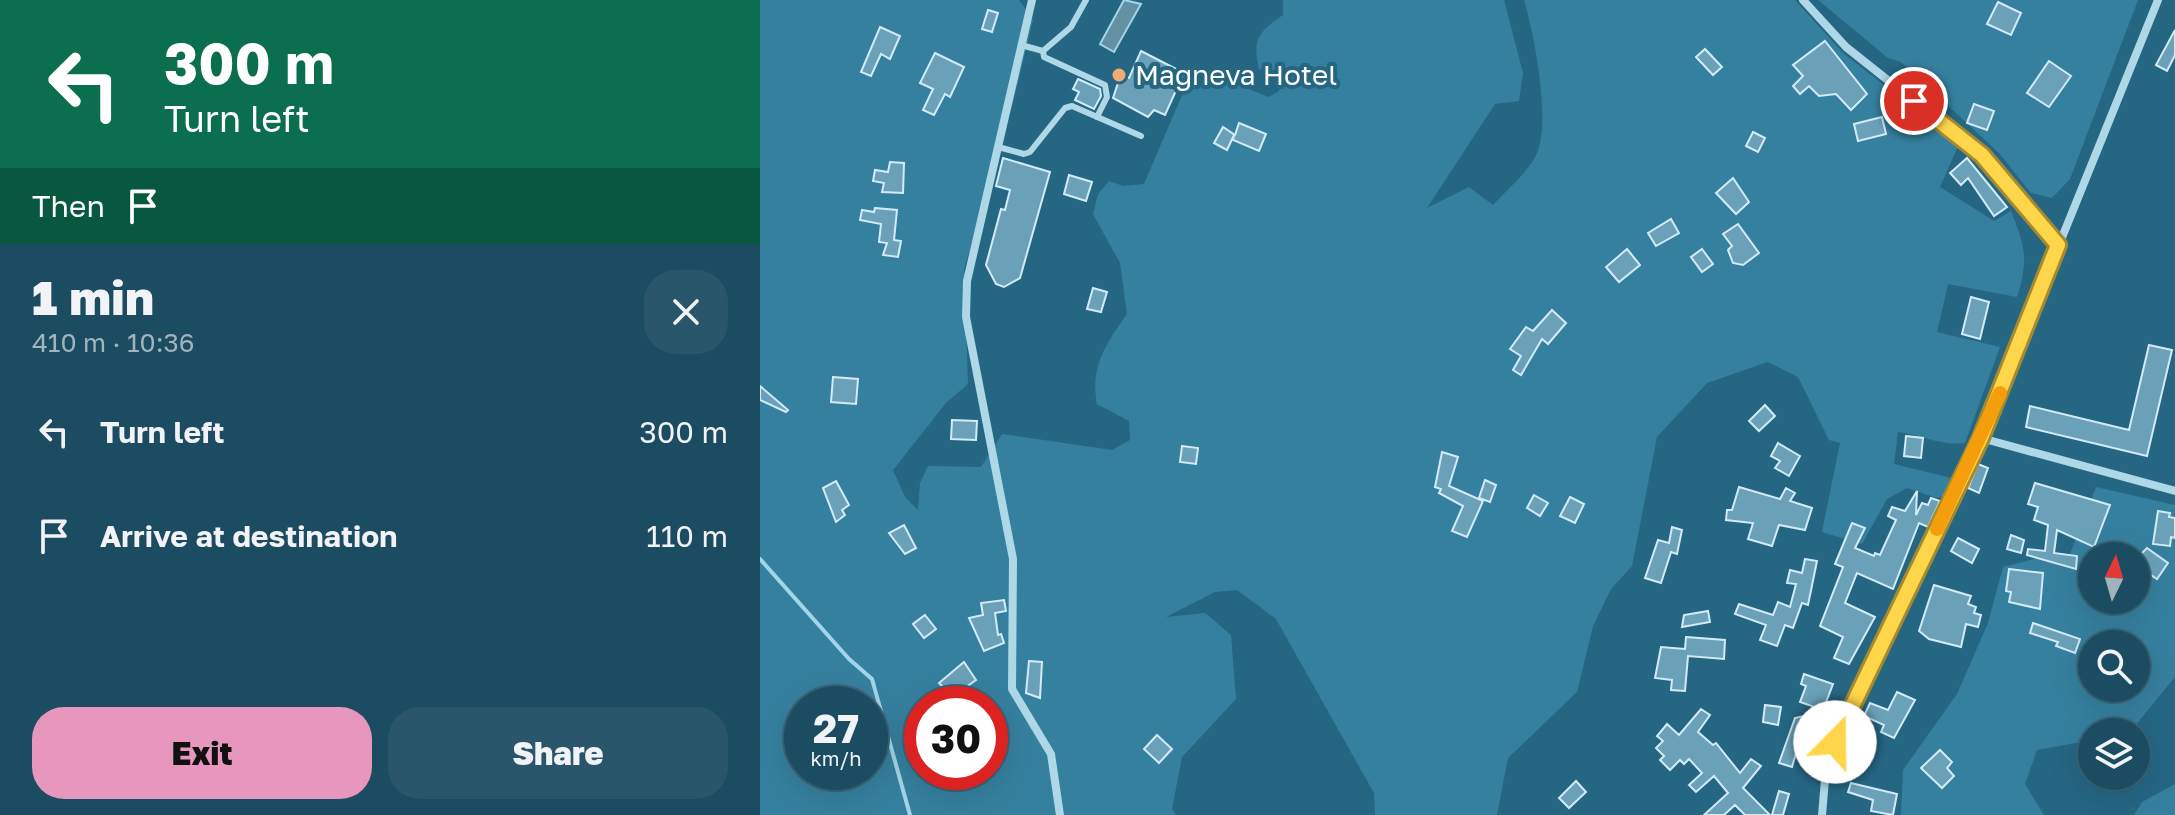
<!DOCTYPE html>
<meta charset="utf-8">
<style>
body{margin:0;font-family:"Golos Text",sans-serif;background:#29566b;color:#f1f3f6;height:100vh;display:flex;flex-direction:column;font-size:30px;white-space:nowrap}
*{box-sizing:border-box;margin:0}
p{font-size:26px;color:#a0b4be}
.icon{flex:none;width:44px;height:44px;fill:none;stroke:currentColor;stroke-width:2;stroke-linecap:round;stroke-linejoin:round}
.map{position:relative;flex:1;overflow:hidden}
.side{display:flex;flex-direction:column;background:#1c4c62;width:760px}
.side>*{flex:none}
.banner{background:#0b6e4f;color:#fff;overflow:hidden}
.needle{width:52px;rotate:5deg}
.fabs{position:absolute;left:1318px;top:542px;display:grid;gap:16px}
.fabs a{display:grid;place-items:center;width:72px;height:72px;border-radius:50%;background:#1c4c62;box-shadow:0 8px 32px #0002,0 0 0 2px #3a6377;font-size:40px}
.speed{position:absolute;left:24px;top:686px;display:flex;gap:16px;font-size:40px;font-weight:700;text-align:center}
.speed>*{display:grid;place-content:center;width:104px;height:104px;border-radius:50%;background:#1c4c62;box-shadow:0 8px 32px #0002,0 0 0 2px #3a6377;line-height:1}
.speed small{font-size:20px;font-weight:400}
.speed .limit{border:12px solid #d22;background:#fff;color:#111}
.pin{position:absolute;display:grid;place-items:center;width:68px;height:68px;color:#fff;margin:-34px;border:4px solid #fff;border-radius:50%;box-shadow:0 2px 8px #0007}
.me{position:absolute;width:88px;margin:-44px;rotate:22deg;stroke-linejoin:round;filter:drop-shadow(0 0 6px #0008)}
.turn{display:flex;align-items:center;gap:28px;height:168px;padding:0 32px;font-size:36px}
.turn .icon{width:104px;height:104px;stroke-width:2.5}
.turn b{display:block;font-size:56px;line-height:68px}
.then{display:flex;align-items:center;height:76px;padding:0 32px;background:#0003;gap:16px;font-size:30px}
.round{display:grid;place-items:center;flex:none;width:84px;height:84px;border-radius:32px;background:#29566b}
.head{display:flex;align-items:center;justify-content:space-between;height:136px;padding:0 32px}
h1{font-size:48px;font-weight:800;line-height:60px}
.button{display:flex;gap:16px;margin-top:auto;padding:16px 32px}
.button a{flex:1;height:92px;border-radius:32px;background:#e797bd;color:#111;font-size:32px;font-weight:800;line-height:92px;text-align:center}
.button a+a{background:#29566b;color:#f1f3f6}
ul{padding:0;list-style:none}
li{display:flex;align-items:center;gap:24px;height:104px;padding:0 32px}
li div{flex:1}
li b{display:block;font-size:30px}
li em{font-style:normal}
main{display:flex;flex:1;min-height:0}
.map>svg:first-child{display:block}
.green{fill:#36809f;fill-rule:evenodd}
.water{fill:#6490a3;stroke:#a2d5e8;stroke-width:2}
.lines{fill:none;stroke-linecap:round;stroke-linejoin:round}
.stream{stroke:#a2d5e8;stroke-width:4}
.building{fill:#6aa1b9;stroke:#d2ebf6;stroke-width:2}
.lane{stroke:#aed7e7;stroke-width:6}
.street{stroke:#aed7e7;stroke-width:8}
.route-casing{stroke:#a68a30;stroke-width:20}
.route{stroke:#ffd54a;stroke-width:14}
.slow{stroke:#f59e0b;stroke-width:14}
.poi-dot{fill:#f1ac73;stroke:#256683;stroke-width:3}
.labels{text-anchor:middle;stroke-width:8;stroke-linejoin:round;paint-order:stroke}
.poi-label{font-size:28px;fill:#fff;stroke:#256683;text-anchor:start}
</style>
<main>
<section class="side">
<div class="banner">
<div class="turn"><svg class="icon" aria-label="left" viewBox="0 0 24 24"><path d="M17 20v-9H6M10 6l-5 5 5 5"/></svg><div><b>300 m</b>Turn left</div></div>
<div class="then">Then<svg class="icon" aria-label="arrive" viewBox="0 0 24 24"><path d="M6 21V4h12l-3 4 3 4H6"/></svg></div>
</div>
<div class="head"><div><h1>1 min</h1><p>410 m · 10:36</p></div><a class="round"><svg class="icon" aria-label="close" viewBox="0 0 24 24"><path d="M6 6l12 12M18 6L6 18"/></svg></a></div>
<ul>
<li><svg class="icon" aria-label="left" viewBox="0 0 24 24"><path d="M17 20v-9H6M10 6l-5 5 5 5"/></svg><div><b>Turn left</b></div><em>300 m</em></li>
<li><svg class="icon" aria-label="arrive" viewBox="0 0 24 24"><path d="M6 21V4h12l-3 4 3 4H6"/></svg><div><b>Arrive at destination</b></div><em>110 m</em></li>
</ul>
<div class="button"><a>Exit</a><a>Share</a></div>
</section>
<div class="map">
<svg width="1415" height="815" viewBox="0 0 1415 815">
<rect width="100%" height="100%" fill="#256683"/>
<!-- green -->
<g class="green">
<path d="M0 0H259L273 20 253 103 204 269 208 384 186 403 133 470 145 497 158 510 160 483 168 466 221 467 242 434 352 450 370 440 369 421 337 404C330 366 346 344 367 314L360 263 333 214 338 194 349 181 363 186 384 184 428 81 439 70 509 97 519 91 520 80 499 69C492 40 498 32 523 15V0H744L763 73 759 101 735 104 667 208 709 187 733 205C746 190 770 171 777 153 791 120 774 34 764 0H1035L1083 53 1199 144 1180 187 1234 221 1251 211C1265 247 1269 259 1257 297L1188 284 1177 332 1240 347 1205 443C1178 446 1164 435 1138 432L1134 464 1191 478 1184 496 1177 498 1147 488 1127 499 1102 544 1062 532 1080 443 1069 440 1038 377 1008 362 947 383 897 437 872 566 851 589 833 626 817 692 748 758 737 815H615L614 793 516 619 477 590 455 592 406 617 445 613 471 635 476 699 422 757 412 809 416 815H0ZM42 704H110V772H42ZM162 704H230V772H162Z"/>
<path d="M1058 0H1378L1310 179 1292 198 1271 193 1239 153 1141 62 1128 58Z"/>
<path d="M1336 487 1415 505V677L1370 732H1332V740L1277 750 1265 784 1284 815H1141L1143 770 1197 694 1228 623 1243 567 1290 555 1310 554ZM1332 556H1376V600H1332ZM1332 644H1376V688H1332Z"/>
<path d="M1415 784V815H1374L1382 802Z"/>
</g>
<!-- water -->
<path class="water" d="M364 0 381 4 354 52 340 44Z"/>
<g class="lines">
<!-- stream -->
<path class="stream" d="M0 559 89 659 112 679 150 815"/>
</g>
<!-- building -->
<g class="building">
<path d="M1238 2 1261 13 1251 35 1227 24Z"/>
<path d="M228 10 238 13 232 32 222 29Z"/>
<path d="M120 27 140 36 130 59 121 54 111 76 101 72Z"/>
<path d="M1415 30V55L1407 71 1396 65Z"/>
<path d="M1065 41 1107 94 1091 110 1076 94 1059 96 1049 86 1040 94 1033 86 1043 76 1033 65Z"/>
<path d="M945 49 962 67 953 75 936 57Z"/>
<path d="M381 51 424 73 405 115 394 110 388 117 353 98 361 74 369 78Z"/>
<path d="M175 53 204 67 190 97 185 94 174 115 163 110 173 89 160 83Z"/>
<path d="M1289 61 1311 76 1289 107 1267 93Z"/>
<path d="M318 79 340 89 341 96 334 109 315 100 319 92 313 89Z"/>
<path d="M1214 104 1234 111 1227 130 1207 123Z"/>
<path d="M1122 117 1126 134 1098 141 1094 124Z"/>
<path d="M479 123 506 134 499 151 473 140 474 135 467 150 454 143 463 127 475 135Z"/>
<path d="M993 132 1005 138 998 152 986 146Z"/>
<path d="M243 158 290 172 260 278 244 287 236 284 226 265 241 209 245 210 250 190 236 186Z"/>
<path d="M1207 158 1247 207 1234 216 1208 178 1201 185 1190 173Z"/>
<path d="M130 162 144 163 143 193 122 192 124 183 113 181 115 170 128 172Z"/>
<path d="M309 175 332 182 326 201 304 194Z"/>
<path d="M973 178 989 202 976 214 956 193Z"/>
<path d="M115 208 137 210 134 240 141 241 138 257 123 255 127 243 119 242 121 224 100 220 102 210 114 212Z"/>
<path d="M911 219 919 233 896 246 888 233Z"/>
<path d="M978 224 999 253 983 265 973 263 968 250 972 246 963 234Z"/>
<path d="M867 249 880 265 859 282 846 267Z"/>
<path d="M942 249 953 264 942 272 931 257Z"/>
<path d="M333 288 347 292 341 312 327 309Z"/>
<path d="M1211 297 1229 302 1220 339 1202 334Z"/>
<path d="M792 310 806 323 788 344 782 339 761 375 753 370 761 356 750 349 766 327 773 331Z"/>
<path d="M1389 345 1412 350 1387 456 1266 427 1270 406 1369 430Z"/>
<path d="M73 377 98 379 96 404 71 402Z"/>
<path d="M0 386 28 410 26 412 0 400Z"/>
<path d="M1005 405 1015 416 999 431 989 421Z"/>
<path d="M192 420 217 421 216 440 191 439Z"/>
<path d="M1146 436 1163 438 1161 458 1144 456Z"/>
<path d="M1018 443 1040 456 1029 476 1015 468 1020 461 1011 456Z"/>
<path d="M422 446 438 448 436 464 420 462Z"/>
<path d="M682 452 698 457 689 486 723 501 707 537 692 531 703 506 679 493 681 489 675 487Z"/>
<path d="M1218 464 1228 468 1219 493 1208 488Z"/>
<path d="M725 480 736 485 730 502 719 498Z"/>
<path d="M76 481 89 505 82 510 85 515 76 522 63 488Z"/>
<path d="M1275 483 1350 505 1334 547 1297 530 1294 553 1317 556 1316 569 1267 555 1268 549 1285 551 1288 525 1274 520 1278 507 1268 504Z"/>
<path d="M979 487 1020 499 1026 488 1035 493 1030 501 1052 508 1045 530 1019 525 1012 546 988 539 993 523 966 520 967 510H972Z"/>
<path d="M1157 491 1156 515 1162 503 1168 505 1171 498 1180 501 1168 527 1159 523 1133 589 1097 573 1085 603 1115 617 1089 664 1074 658 1083 637 1060 626 1083 567 1075 564 1092 523 1105 528 1095 548 1114 556 1115 553 1120 555 1136 520 1128 516 1132 507 1145 511Z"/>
<path d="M774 495 788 503 780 516 767 508Z"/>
<path d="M810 497 824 504 815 523 800 516Z"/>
<path d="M1398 511 1410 513 1409 517 1415 518V538L1411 537 1410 546 1393 544Z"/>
<path d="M144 525 156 548 145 554 129 533Z"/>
<path d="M912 527 922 530 917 554 911 552 901 583 885 578 898 540 909 543Z"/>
<path d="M1251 535 1264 540 1261 553 1247 549Z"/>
<path d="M1198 538 1219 549 1212 563 1191 551Z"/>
<path d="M1387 548 1408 563 1397 579 1382 569 1387 563 1379 556Z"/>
<path d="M1045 559 1057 561 1048 605 1042 603 1033 628 1025 625 1017 646 1000 640 1006 625 975 614 979 604 1013 615 1018 602 1030 607 1036 584 1027 583 1030 570 1042 573Z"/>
<path d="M1249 569 1283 573 1280 609 1249 602 1251 592 1246 591Z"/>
<path d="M1174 585 1211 596 1208 604 1216 607 1214 613 1221 615 1218 627 1206 624 1201 647 1169 639 1159 631Z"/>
<path d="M244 600 246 611 235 613 238 635 241 634 244 643 224 651 209 618 223 615 221 603Z"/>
<path d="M948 611 950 622 922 627 924 615Z"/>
<path d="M165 615 176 629 164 638 153 624Z"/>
<path d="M1273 623 1320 639 1315 653 1296 646 1298 642 1270 633Z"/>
<path d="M926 637 965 640 964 659 928 656 925 691 911 690 912 680 895 678 901 647 925 649Z"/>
<path d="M269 661 282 662 280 698 266 693Z"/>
<path d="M204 662 216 680 202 690 205 695 197 701 179 683Z"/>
<path d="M1044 674 1073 684 1063 710 1040 702 1046 686 1041 684Z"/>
<path d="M1137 692 1155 700 1134 738 1121 732 1124 725 1104 716 1110 703 1128 710Z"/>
<path d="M1005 705 1021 707 1018 725 1003 722Z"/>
<path d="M941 709 950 715 938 732 953 745 956 743 980 773 991 759 1001 766 983 788 1010 815H985L975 805 964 815H944L968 793 954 776 936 792 929 785 942 773 929 759 924 764 920 760 910 770 900 760 904 756 896 748 903 741 897 736 907 724 919 735Z"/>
<path d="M1044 716 1049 734 1041 736 1032 767 1019 763 1035 718Z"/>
<path d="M397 735 412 749 399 763 384 749Z"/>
<path d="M1180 750 1192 762 1187 768 1194 776 1182 788 1161 768Z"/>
<path d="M816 781 826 792 809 808 799 798Z"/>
<path d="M1091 783 1137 794 1133 815 1111 811 1113 800 1088 792Z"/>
<path d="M1019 791 1029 794 1023 815H1012Z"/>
</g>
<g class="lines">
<!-- lane -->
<g class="lane">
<path d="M326 0 311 27 283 51 284 57 345 85 347 97 337 117"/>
<path d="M261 45 283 51"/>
<path d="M238 147 264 154 270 152 305 108 312 106 381 136"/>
</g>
<!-- street -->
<g class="street">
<path d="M272 0 207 281 206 317 253 559 252 689 291 754 300 815"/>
<path d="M1043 0 1086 47 1222 155 1298 245"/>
<path d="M1221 438 1398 0"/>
<path d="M1062 815 1066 768 1085 717 1221 438 1415 491"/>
</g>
</g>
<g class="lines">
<defs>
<path id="route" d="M1075 742 1221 438 1298 245 1222 155 1154 101"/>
</defs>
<!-- route casing -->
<use href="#route" class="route-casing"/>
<!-- route -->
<use href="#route" class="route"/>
<!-- slow -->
<path class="slow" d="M1177 529 1240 393"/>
</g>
<!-- markers -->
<circle class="poi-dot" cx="359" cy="75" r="8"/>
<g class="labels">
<!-- poi labels -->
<g class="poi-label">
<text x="375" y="85">Magneva Hotel</text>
</g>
</g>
</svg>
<div class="fabs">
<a><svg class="needle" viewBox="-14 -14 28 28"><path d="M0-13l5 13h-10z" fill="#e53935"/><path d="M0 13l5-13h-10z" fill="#a0b4be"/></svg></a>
<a><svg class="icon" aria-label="search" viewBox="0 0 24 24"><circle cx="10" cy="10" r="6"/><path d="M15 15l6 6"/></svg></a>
<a><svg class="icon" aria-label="layers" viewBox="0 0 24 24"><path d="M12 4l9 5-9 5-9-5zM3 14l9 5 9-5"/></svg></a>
</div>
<div class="speed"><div>27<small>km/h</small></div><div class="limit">30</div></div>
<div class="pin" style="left:1154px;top:101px;background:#d93025"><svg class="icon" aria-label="arrive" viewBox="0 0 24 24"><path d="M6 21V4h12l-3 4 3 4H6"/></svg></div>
<svg class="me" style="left:1075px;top:742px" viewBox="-20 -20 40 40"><circle r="19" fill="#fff"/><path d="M0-13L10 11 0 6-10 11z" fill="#ffd54a"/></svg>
</div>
</main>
